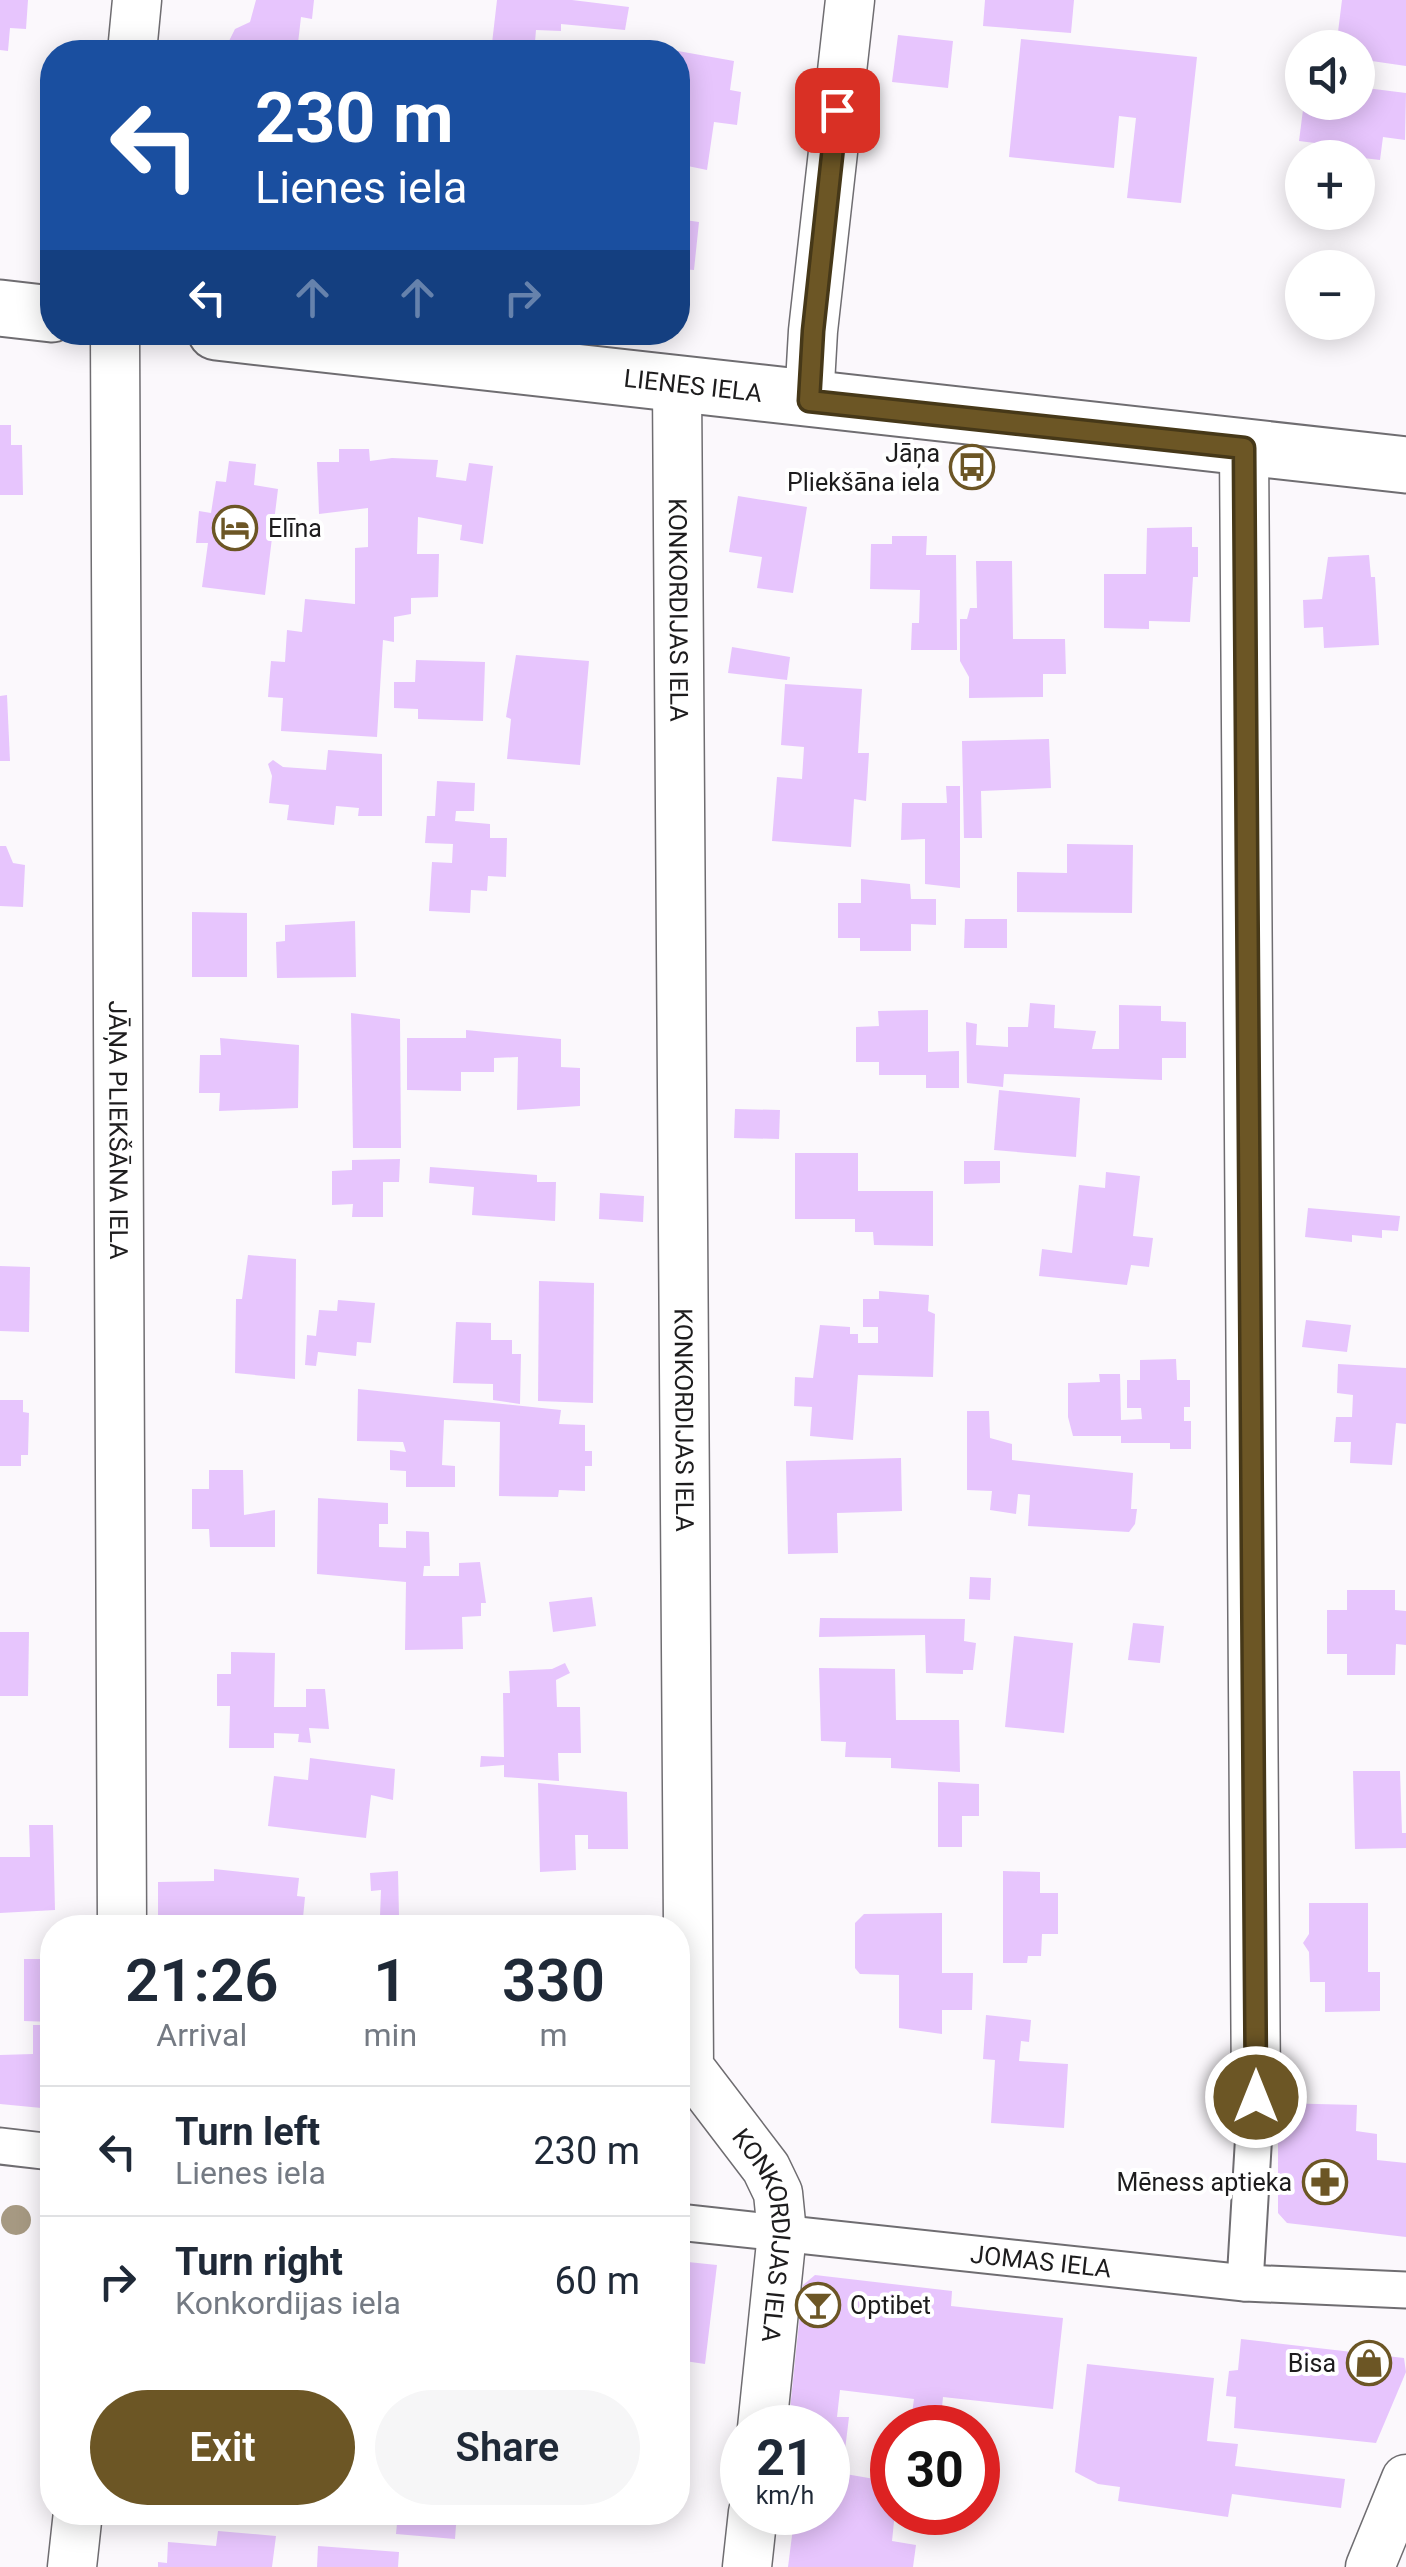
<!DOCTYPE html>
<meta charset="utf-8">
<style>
body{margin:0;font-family:Roboto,sans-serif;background:#f6f6f7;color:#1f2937;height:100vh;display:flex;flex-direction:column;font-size:38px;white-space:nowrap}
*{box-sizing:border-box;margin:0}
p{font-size:32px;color:#747a83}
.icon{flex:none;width:55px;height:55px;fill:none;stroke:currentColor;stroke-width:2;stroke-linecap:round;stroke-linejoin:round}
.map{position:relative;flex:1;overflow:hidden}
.sheet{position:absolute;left:40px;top:1915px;width:650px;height:610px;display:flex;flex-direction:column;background:#fff;border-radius:40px;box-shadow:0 5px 25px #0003}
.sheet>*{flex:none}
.hud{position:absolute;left:40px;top:40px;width:650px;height:305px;border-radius:40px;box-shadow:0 5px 25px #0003;background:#1a4fa0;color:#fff;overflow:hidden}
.tools{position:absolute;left:1285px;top:30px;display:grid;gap:20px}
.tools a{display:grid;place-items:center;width:90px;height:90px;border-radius:50%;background:#fff;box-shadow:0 5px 25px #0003;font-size:50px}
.speed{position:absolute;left:720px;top:2405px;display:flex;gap:20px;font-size:50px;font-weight:700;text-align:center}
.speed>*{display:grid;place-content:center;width:130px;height:130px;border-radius:50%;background:#fff;box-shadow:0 5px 25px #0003;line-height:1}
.speed small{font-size:25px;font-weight:400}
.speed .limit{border:15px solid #d22;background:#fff;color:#111}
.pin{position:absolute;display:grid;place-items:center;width:85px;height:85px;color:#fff;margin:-42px;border-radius:20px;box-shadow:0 5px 15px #0006}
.me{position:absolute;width:110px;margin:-55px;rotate:0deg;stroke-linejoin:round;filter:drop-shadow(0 0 8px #0008)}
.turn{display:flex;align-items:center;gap:35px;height:210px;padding:0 50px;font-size:45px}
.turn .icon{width:130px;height:130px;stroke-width:2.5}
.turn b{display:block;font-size:70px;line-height:85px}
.lanes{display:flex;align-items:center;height:95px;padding:0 50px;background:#0003;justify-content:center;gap:50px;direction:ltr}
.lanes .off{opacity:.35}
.eta{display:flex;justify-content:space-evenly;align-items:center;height:170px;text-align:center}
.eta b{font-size:60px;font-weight:600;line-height:70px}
.button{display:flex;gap:20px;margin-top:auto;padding:20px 50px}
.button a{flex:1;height:115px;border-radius:60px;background:#6c5625;color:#fff;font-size:40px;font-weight:600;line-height:115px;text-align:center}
.button a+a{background:#f6f6f7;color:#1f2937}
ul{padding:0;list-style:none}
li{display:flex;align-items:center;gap:30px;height:130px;padding:0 50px;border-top:2px solid #e0e1e3}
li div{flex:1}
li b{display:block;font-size:38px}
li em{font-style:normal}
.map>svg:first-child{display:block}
.building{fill:#e7c5fd}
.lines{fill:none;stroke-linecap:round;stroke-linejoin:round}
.pedestrian-casing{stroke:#6f6d71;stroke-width:39}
.minor-casing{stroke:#6f6d71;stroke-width:51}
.primary-casing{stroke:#6f6d71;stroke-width:59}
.pedestrian{stroke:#fff;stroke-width:35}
.minor{stroke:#fff;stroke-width:48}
.primary{stroke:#fff;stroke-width:55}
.tree{fill:#a69982}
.route-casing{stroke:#463818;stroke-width:25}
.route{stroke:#6c5625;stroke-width:18}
.labels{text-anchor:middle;stroke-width:8;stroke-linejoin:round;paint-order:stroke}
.street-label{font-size:25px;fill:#1d1c1d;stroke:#fff}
.poi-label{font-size:25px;fill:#1d1c1d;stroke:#fff;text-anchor:end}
</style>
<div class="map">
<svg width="1406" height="2567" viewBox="0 0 1406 2567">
<rect width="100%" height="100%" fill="#fbf8fc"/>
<!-- building -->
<g class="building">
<path d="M0 0H28L26 29 10 28 8 51 0 50Z"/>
<path d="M256 0H314L312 19 301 17 297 52H238L228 43 235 29 250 22Z"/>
<path d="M497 0H572L629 7 625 30 561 24V31L536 30 535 42 544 43 543 52H491Z"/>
<path d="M985 0H1074L1071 33 983 26Z"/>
<path d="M1342 0H1406V66L1358 59V48H1336Z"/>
<path d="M898 35 953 41 948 88 892 82Z"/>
<path d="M1021 39 1197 57 1181 203 1127 198 1136 118 1119 116 1114 168 1009 157Z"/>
<path d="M678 51 734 61 730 90 741 92 737 125 714 122 707 170 678 164Z"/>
<path d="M1358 87 1406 93 1405 140 1383 137 1380 160 1330 154 1331 145 1299 141 1304 102H1358Z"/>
<path d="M678 219 699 222 694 270 681 269 680 277H678Z"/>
<path d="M0 425H11V445H22L23 495H0Z"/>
<path d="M339 449H369L370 461 392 458 438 460 436 477 466 481 469 463 493 466 483 544 460 540 462 525 418 517 417 554H439L438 597 411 598V614L394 617V642L383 640 377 737 281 731 283 698 268 697 271 661 285 662 287 630 302 632 305 599 355 604V548L368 547V508L319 514 317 462H339Z"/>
<path d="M229 461 256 464 254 485 278 489 265 595 202 587 208 543H196L199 511 211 513 216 481 226 482Z"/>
<path d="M738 496 807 507 793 593 757 588 762 557 729 552Z"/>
<path d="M1192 527V547H1198V577H1193L1190 622 1149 621V629L1104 628V574H1146L1147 528Z"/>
<path d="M892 536H927L926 555H956L957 650H911L912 623H919L920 590 870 589 871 544H892Z"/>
<path d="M1369 555 1371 577H1375L1379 645 1324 648 1323 627 1304 628 1303 600 1322 599 1328 557Z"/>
<path d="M976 561H1012L1013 639H1065L1066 674H1043V697L969 698V677L960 661V619H967L970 608H977Z"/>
<path d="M732 647 790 657 787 680 728 673Z"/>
<path d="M516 655 589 661 580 765 507 759 511 719 506 717Z"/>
<path d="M416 660 485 662 483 721 418 719V709L394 708V682H415Z"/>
<path d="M785 684 862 689 858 753H869L866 801 854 799 851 847 772 841 777 777 802 779 804 747 781 745Z"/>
<path d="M7 695 10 761H0V696Z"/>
<path d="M1049 739 1051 788 981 791 982 838H964L962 741Z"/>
<path d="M328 750 382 754V816H358L359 808 336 806 334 825 287 820 289 805 269 803 272 776 268 764 273 760 283 767 326 770Z"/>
<path d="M437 781 475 783 474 811H456L455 821 490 824V838H507L506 877 488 876 487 891 471 890 470 913 429 911 432 862 452 863 453 844 425 843 427 816H435Z"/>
<path d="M946 786H960V888L925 884V839L901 840 902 803H947Z"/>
<path d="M1067 844 1133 845 1132 913 1017 912V872L1067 873Z"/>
<path d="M0 846H6L13 863 25 865 23 907 0 906Z"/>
<path d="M861 879 910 884 911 899H936V925L911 924V951H860V938H838V903H861Z"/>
<path d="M192 912 247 913V977H192Z"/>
<path d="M965 919H1007V948H964Z"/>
<path d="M355 921 356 977 277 978 276 942 285 941V925Z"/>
<path d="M1030 1003 1055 1005 1054 1028 1096 1031 1092 1049H1119V1005L1161 1006V1021L1186 1022V1058H1162V1080L1004 1074 1003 1087 967 1083 966 1022 977 1024 976 1045 1008 1047V1027H1028Z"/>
<path d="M928 1010V1052L959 1051V1088H926V1075H879V1062H856V1027L879 1026 878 1011Z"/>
<path d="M351 1013 400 1019 401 1148H353Z"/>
<path d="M466 1030 561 1039V1067L580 1068V1106L517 1110 518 1057 494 1058V1072H461V1091L407 1090V1038H466Z"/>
<path d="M220 1038 299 1045 298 1108 219 1111 220 1093H199L200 1055H221Z"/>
<path d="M999 1090 1080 1098 1076 1157 994 1150Z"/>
<path d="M735 1109 780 1110 779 1139 734 1138Z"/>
<path d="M795 1153H858V1191H933V1246L874 1245 873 1232H855V1219H795Z"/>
<path d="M400 1159 399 1182H383V1217H352L353 1204 332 1205V1171L352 1170V1160Z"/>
<path d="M964 1161H1000V1183L964 1184Z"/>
<path d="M430 1167 537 1175V1182H556L555 1221 472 1215 474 1187 429 1183Z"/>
<path d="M1106 1172 1140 1176 1133 1236 1153 1238 1149 1267 1131 1265 1127 1285 1039 1276 1042 1249 1072 1253 1079 1185 1105 1188Z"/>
<path d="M600 1193 644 1196 643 1222 599 1219Z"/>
<path d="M1308 1208 1400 1216 1398 1231 1382 1230V1238L1352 1235V1242L1305 1237Z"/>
<path d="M248 1255 296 1259 295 1379 235 1373 236 1299H242Z"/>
<path d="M0 1266 30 1267 29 1332 0 1331Z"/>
<path d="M539 1281 594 1283 593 1403 538 1401Z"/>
<path d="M879 1291 929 1295 928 1311 935 1314 933 1377 858 1375 853 1440 810 1436 812 1407 794 1406 795 1377 813 1378 820 1325 850 1327V1334H858V1343H878V1327H863V1299H879Z"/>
<path d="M338 1300 375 1303 371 1343 357 1342 356 1356 318 1352 316 1366 305 1365 307 1335 316 1336 319 1310 337 1311Z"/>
<path d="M1306 1320 1351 1325 1347 1352 1302 1347Z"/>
<path d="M456 1322 491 1323V1340H512V1354H521L520 1404 493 1400V1384L453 1383Z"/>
<path d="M1176 1359 1177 1380H1190V1407H1184V1421H1191V1449H1170V1443H1121V1436H1073L1068 1417V1383L1100 1382 1099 1374H1120L1121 1420 1142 1419 1141 1408H1127V1380H1140V1360Z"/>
<path d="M1338 1364 1406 1368V1424L1396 1423 1392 1465 1350 1463 1351 1442H1334L1336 1417H1352L1353 1395 1337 1393Z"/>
<path d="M358 1389 561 1410 559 1424 585 1425V1451H592V1466H585V1491L559 1490 558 1497 499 1496 500 1422 444 1420 442 1465 455 1466V1487H406V1471L390 1470V1450L406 1452 403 1442 357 1441Z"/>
<path d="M0 1400H23V1412L29 1413 28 1455H21V1466H0Z"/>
<path d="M967 1411H989L990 1438 1012 1444V1460L1133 1473 1131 1509H1137L1135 1524 1129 1532 1028 1526 1030 1495 1018 1494 1016 1514 990 1510 992 1491 967 1490Z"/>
<path d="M901 1458 902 1511 837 1513 838 1553 788 1554 786 1461Z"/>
<path d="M209 1470H243L244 1515 275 1510V1547H210L209 1529H192V1489H209Z"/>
<path d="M318 1498 388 1503V1524H379V1547L406 1548V1531L429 1532 430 1566H424L423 1576H459V1563L480 1562 486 1603H481V1616L462 1617 463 1649 405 1650 406 1582 317 1574Z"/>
<path d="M970 1577 991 1578 990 1600 969 1599Z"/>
<path d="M1347 1590H1395V1610L1406 1611V1645L1396 1644 1395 1675H1347V1654H1327V1610H1347Z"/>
<path d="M592 1597 596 1626 553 1632 549 1602Z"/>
<path d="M820 1618 965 1619 964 1641 976 1643 973 1670H963V1674L926 1673 925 1635 819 1637Z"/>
<path d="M1133 1623 1164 1626 1160 1663 1128 1660Z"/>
<path d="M0 1632H29L28 1696H0Z"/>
<path d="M1014 1636 1073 1643 1064 1733 1005 1727Z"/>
<path d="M231 1652 275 1653 274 1707H306V1689H325L329 1729 309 1728 311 1743 298 1742 299 1734 274 1733V1748H229L230 1706H217V1674H231Z"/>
<path d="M565 1663 570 1673 556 1680 557 1707H580L581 1753H558L559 1781 504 1777V1765L480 1767 481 1756 504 1757 503 1693H510L509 1671 552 1669Z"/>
<path d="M819 1668 895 1669 896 1720H959L960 1772 891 1768V1758L845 1757 846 1742 821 1741Z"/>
<path d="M310 1758 395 1769 393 1800 371 1795 366 1838 268 1826 274 1776 308 1780Z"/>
<path d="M1353 1771H1400L1402 1833H1406V1848L1355 1849Z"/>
<path d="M938 1782 979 1784V1816H962V1847H938Z"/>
<path d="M538 1783 627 1792 628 1849H588V1835H575L576 1870 540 1872Z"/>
<path d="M29 1825H53L55 1910 0 1913V1857H30Z"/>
<path d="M214 1869 299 1878 297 1896 305 1897 302 1928 215 1923V1928H158V1882L214 1881Z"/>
<path d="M398 1871 399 1916H380L381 1890 371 1891 370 1873Z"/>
<path d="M1003 1871 1040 1872V1893H1058V1934H1042L1041 1956H1028L1027 1963H1003Z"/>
<path d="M1309 1903H1368V1972H1380V2011L1325 2012V1982H1310L1309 1952 1303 1943 1309 1934Z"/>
<path d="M942 1913V1973H973L972 2010H942V2034L899 2028V1975L860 1974 855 1968V1923L864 1914Z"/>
<path d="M24 1959H52V2022L24 2021Z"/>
<path d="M986 2015 1031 2020 1029 2042 1021 2041 1019 2061 1068 2064 1064 2128 991 2123 995 2060 983 2059Z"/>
<path d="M33 2025H52V2109L0 2104V2055L33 2054Z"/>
<path d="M1278 2103 1357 2105 1356 2131 1377 2134V2160L1406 2163V2237L1287 2223 1278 2213Z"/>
<path d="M678 2261 717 2265 705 2364 678 2360Z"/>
<path d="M815 2275 952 2291 951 2306 1063 2318 1053 2409 943 2397 940 2428H910L914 2399 840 2390 837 2417H849L845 2450 828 2448V2428H788L803 2285Z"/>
<path d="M1241 2339 1404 2358 1406 2372 1376 2443 1234 2428 1236 2397 1226 2396 1229 2371 1238 2370Z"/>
<path d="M1087 2364 1214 2378 1207 2441 1238 2444 1235 2466 1345 2479 1341 2508 1232 2494 1228 2517 1118 2501 1120 2487 1098 2484 1075 2472Z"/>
<path d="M828 2471 892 2482V2512H895L892 2541 916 2545 913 2567H788L795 2512H828Z"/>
<path d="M398 2512H457L455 2539 396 2534Z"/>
<path d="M218 2531 276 2536 272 2567H158V2562L167 2563 168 2542 216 2546Z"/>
<path d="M318 2546 399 2552 398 2567H317Z"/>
</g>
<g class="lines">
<defs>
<g id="pedestrian">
<path d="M0 2146 52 2152"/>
<path id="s1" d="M678 2222 1245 2283 1406 2290"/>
<path d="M1245 2283 1256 2097"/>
</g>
<g id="minor">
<path d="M132 52 137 0"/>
<path id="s2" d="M115 332 122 1928"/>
<path id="s3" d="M677 385 689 2067 766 2168 778 2193 782 2233 762 2428"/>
<path d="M809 401 813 331 850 0"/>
<path d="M1244 448 1256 2097"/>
<path d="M72 2567 78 2512"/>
<path d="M747 2567 753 2512"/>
<path d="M1370 2567 1406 2479"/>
</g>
<g id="primary">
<path d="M0 308 52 314"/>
<path id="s4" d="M216 332 1406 465"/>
</g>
</defs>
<!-- pedestrian casing -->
<use href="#pedestrian" class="pedestrian-casing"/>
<!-- minor casing -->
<use href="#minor" class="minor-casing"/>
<!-- primary casing -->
<use href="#primary" class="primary-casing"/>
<!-- pedestrian -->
<use href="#pedestrian" class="pedestrian"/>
<!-- minor -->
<use href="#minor" class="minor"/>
<!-- primary -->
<use href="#primary" class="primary"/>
</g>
<!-- trees -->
<circle class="tree" cx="16" cy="2220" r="15"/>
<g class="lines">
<defs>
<path id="route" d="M837 110 813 331 809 401 1244 448 1256 2097"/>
</defs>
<!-- route casing -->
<use href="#route" class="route-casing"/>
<!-- route -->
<use href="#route" class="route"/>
</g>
<!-- icons -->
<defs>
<symbol id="bus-ring" viewBox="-11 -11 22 22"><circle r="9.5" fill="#fff" stroke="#6c5625" stroke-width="1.5"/><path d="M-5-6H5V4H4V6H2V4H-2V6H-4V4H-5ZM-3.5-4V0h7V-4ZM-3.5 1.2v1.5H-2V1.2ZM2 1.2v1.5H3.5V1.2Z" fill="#6c5625"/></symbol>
<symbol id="hotel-ring" viewBox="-11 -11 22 22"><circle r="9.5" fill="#fff" stroke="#6c5625" stroke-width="1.5"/><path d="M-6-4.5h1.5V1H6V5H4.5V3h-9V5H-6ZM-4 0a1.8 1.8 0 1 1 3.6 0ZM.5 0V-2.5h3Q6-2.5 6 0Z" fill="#6c5625"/></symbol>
<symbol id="pharmacy-ring" viewBox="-11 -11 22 22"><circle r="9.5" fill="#fff" stroke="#6c5625" stroke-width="1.5"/><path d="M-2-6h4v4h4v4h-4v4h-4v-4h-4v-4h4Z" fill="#6c5625"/></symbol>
<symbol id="bar-ring" viewBox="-11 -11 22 22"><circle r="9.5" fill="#fff" stroke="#6c5625" stroke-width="1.5"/><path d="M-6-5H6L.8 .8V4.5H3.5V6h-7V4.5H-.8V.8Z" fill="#6c5625"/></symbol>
<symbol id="shop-ring" viewBox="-11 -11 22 22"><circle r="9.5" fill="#fff" stroke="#6c5625" stroke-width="1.5"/><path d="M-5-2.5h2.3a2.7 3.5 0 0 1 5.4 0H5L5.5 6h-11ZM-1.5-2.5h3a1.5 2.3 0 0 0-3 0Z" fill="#6c5625"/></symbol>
</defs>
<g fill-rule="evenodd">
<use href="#bus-ring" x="947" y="442" width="50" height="50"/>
<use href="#hotel-ring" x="210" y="503" width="50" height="50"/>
<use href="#pharmacy-ring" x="1300" y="2157" width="50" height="50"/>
<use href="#bar-ring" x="793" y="2280" width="50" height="50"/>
<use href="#shop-ring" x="1344" y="2338" width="50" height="50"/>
</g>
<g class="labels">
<!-- street labels -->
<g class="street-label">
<text dy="9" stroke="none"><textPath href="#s4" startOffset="480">LIENES IELA</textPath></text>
<text dy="9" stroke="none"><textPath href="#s3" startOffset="225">KONKORDIJAS IELA</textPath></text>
<text dy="9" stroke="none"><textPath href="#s2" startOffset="798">JĀŅA PLIEKŠĀNA IELA</textPath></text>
<text dy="9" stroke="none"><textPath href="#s3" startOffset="1035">KONKORDIJAS IELA</textPath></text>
<text dy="9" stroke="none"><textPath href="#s3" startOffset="1875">KONKORDIJAS IELA</textPath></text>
<text dy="9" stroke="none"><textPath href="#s1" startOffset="365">JOMAS IELA</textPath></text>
</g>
<!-- poi labels -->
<g class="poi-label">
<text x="940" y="462">Jāņa<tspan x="940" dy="29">Pliekšāna iela</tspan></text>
<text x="268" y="537" text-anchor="start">Elīna</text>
<text x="1292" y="2191">Mēness aptieka</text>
<text x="850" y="2314" text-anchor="start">Optibet</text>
<text x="1336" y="2372">Bisa</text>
</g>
</g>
</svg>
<div class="tools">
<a><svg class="icon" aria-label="sound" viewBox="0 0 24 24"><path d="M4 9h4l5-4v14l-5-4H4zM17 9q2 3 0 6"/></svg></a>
<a>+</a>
<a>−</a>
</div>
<div class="speed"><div>21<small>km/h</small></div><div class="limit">30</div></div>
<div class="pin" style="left:837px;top:110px;background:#d93025"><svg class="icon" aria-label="arrive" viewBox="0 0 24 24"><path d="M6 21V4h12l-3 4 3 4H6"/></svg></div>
<svg class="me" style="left:1256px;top:2097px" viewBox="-20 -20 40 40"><circle r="17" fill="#6c5625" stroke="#fff" stroke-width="3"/><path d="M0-11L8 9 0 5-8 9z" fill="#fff"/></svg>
<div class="hud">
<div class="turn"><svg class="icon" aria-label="left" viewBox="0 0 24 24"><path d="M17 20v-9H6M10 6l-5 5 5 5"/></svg><div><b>230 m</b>Lienes iela</div></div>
<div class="lanes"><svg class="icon" aria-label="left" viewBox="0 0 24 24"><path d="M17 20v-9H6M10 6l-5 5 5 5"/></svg><svg class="icon off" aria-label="ahead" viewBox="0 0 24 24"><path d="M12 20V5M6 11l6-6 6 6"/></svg><svg class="icon off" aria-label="ahead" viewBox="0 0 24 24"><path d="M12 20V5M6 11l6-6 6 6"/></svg><svg class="icon off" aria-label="right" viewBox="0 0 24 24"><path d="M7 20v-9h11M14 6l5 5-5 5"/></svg></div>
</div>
<section class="sheet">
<div class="eta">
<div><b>21:26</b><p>Arrival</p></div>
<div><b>1</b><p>min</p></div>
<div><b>330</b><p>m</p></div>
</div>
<ul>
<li><svg class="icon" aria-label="left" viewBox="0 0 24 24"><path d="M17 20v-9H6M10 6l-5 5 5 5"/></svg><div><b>Turn left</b><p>Lienes iela</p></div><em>230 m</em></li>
<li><svg class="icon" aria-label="right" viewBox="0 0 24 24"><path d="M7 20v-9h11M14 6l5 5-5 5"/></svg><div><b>Turn right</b><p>Konkordijas iela</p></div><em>60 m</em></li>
</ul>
<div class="button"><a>Exit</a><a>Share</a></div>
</section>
</div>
